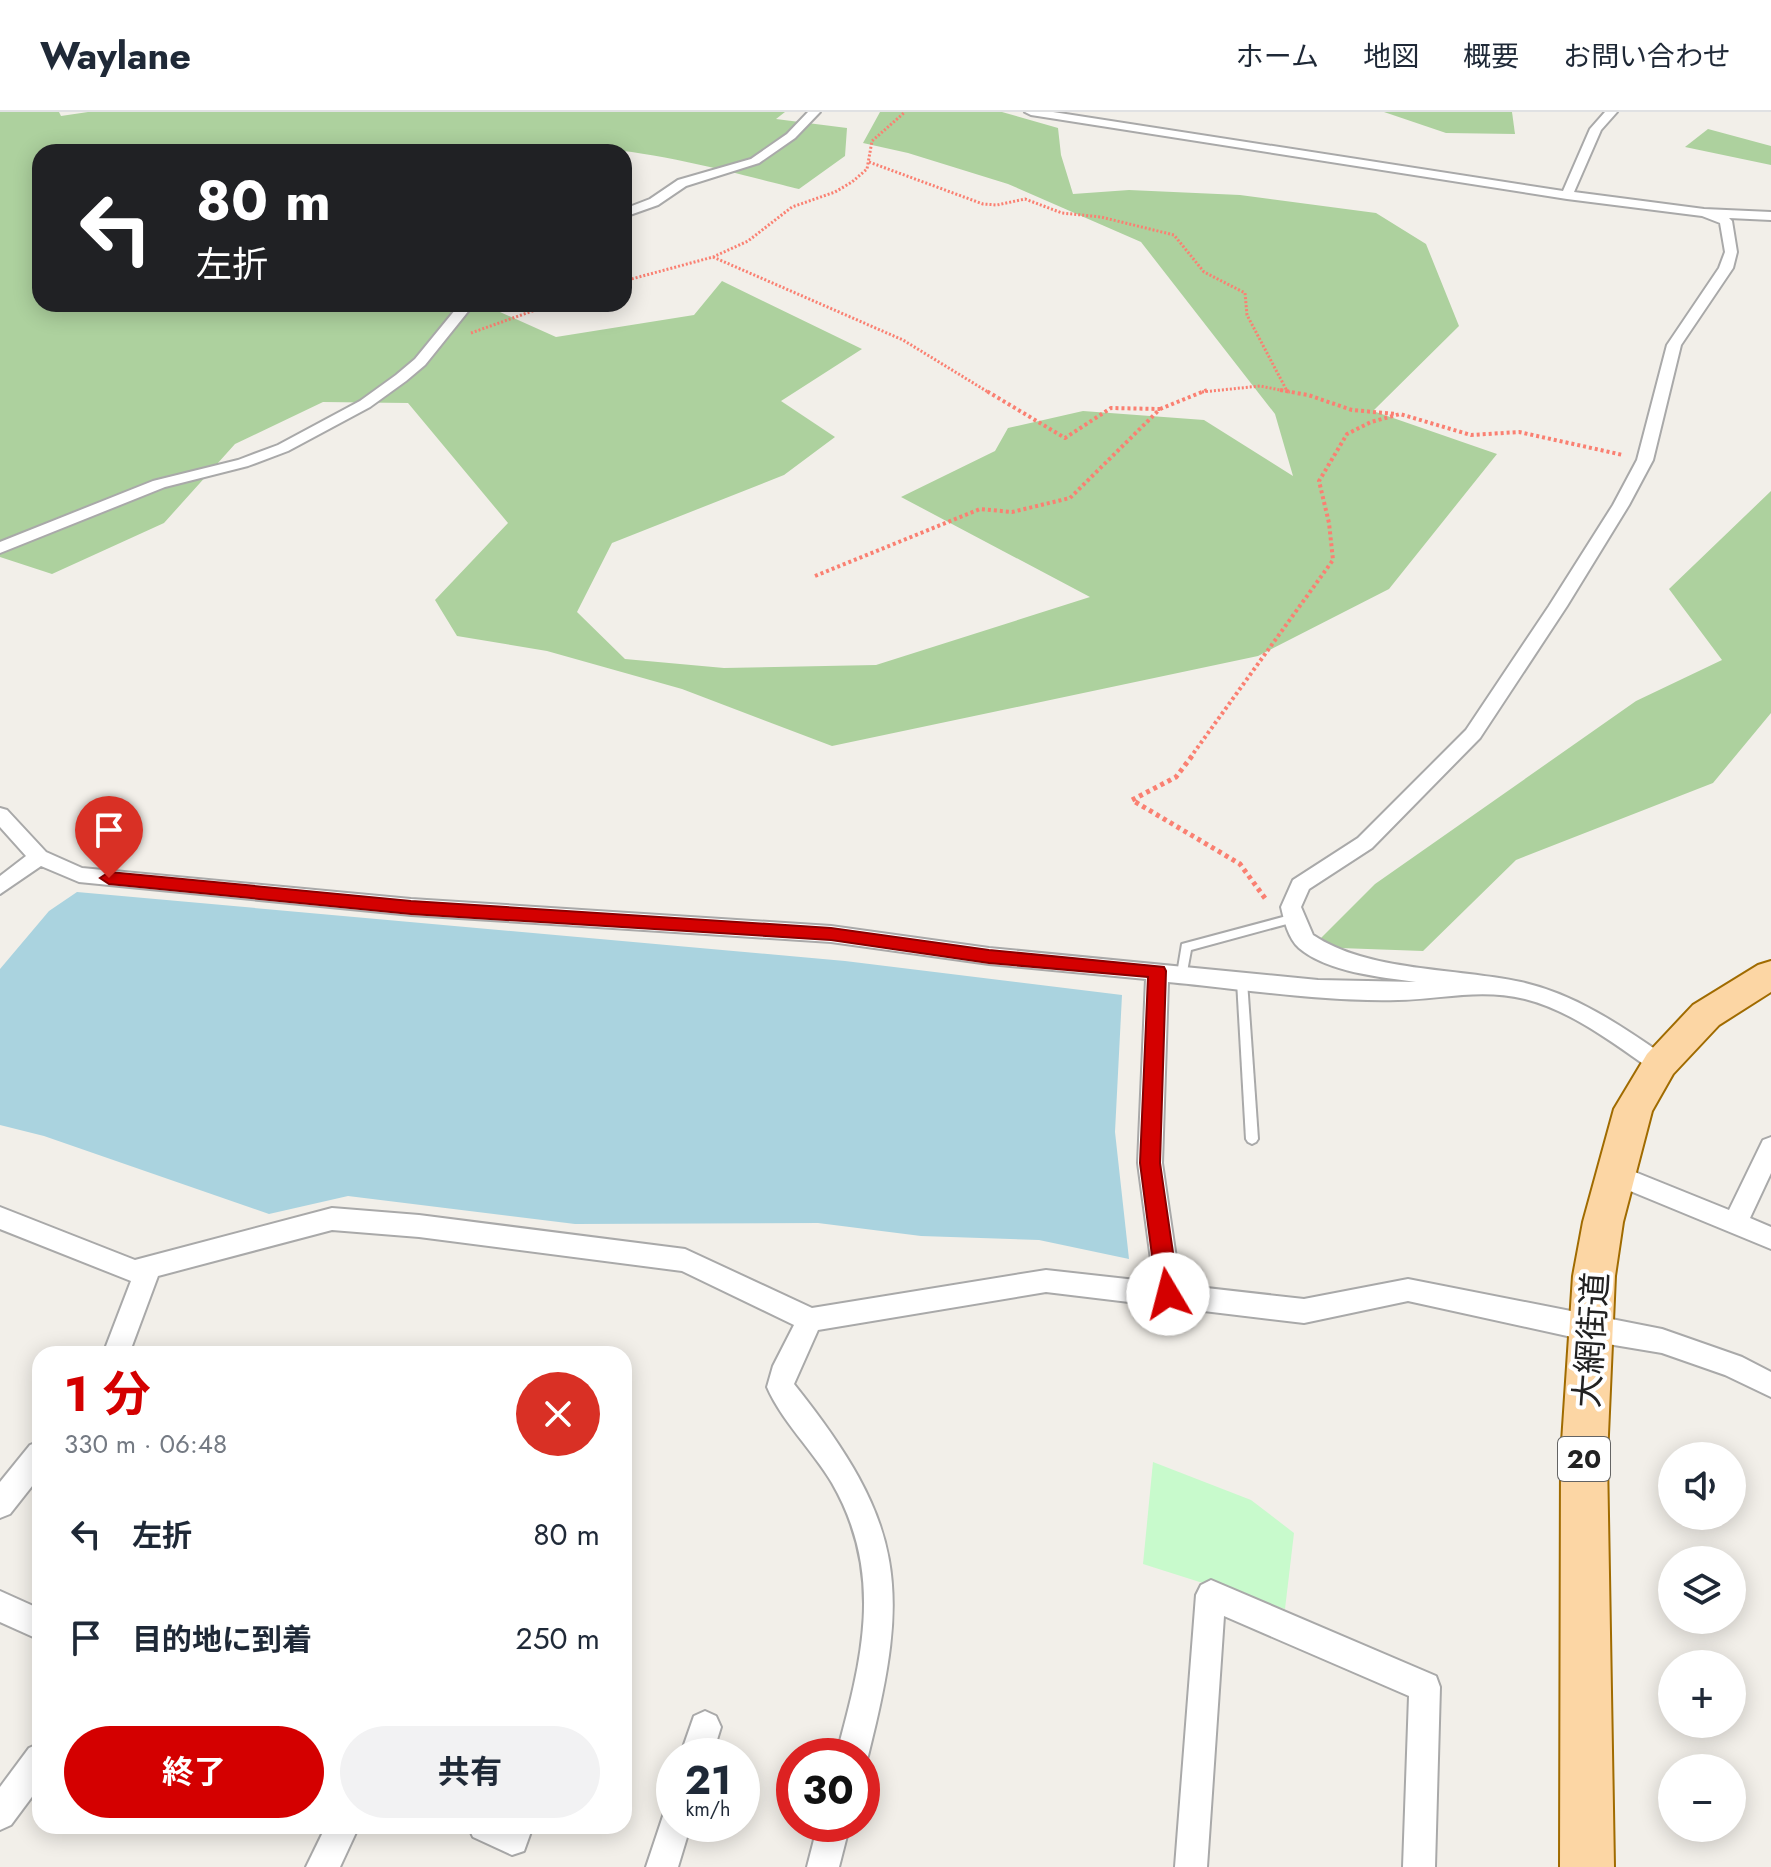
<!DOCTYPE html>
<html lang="ja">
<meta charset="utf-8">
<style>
body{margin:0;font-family:Jost,"Noto Sans JP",sans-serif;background:#f2f2f3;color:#1f2937;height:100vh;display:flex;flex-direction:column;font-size:30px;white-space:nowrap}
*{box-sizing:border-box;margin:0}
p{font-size:26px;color:#747a83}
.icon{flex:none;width:44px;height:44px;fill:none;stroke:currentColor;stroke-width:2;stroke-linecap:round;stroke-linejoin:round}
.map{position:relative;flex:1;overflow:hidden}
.sheet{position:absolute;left:32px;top:1234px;width:600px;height:488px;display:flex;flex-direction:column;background:#fff;border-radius:24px;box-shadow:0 4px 20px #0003}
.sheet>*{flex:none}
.top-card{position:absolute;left:32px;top:32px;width:600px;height:168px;border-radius:24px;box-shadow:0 4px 20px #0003;background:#202124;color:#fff;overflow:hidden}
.controls{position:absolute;left:1658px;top:1330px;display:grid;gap:16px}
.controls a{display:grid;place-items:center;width:88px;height:88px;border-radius:50%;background:#fff;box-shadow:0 4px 20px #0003;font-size:40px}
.speed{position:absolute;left:656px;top:1626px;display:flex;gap:16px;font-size:40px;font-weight:700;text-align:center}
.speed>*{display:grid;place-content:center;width:104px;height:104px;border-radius:50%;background:#fff;box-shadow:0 4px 20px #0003;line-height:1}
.speed small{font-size:20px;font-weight:400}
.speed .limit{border:12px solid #d22;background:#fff;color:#111}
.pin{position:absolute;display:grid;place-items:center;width:68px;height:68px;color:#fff;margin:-82px -34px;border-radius:50% 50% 50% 0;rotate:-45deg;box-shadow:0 0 8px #0007}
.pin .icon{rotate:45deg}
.me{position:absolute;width:88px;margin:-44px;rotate:352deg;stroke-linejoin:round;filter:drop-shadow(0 0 6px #0008)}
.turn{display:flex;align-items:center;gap:28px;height:168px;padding:0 32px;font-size:36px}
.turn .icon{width:104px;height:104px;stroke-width:2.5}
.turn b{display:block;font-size:56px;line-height:68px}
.round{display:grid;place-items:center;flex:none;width:84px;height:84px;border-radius:42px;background:#f2f2f3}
.overview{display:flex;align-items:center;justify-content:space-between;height:136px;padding:0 32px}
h1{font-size:48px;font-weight:700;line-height:60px;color:#d40000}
.action{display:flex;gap:16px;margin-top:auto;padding:16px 32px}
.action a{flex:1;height:92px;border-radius:48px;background:#d40000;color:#fff;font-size:32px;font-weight:700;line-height:92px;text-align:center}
.action a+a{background:#f2f2f3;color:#1f2937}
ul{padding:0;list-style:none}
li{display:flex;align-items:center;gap:24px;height:104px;padding:0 32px}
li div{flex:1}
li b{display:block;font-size:30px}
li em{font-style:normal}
header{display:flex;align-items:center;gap:48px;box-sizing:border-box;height:112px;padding:0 40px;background:#fff;border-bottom:2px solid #e0e1e3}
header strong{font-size:38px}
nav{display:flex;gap:44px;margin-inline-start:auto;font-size:28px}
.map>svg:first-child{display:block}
.forest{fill:#add19e}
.park{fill:#c8facc}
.water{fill:#aad3df}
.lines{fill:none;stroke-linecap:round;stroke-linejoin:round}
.lane-casing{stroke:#a9a9a9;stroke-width:4}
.street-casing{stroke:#a9a9a9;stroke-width:4}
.primary-casing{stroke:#a06b00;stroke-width:4}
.path-far2{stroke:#fa8072;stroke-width:3;stroke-dasharray:2 2;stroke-linecap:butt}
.path-far1{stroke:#fa8072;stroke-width:4;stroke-dasharray:3 3;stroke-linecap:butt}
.path{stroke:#fa8072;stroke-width:5;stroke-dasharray:4 4;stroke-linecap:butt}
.lane{fill:#fff;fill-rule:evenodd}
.street{fill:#fff;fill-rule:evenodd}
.primary{fill:#fcd6a4;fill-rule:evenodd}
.route{fill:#d40000;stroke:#8a0000;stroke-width:2}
.labels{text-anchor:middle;stroke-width:8;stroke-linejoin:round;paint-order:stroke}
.shield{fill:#fff;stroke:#646464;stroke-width:2}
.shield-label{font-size:26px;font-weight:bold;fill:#222}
.near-street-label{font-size:34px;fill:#222;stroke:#fff}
</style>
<header>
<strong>Waylane</strong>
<nav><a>ホーム</a><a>地図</a><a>概要</a><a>お問い合わせ</a></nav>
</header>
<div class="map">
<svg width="1771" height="1755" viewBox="0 0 1771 1755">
<rect width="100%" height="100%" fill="#f2efe9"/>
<!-- forest -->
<g class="forest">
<path d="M0 0H59L61 4 88 0H785L776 7 847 16 845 44 799 77C754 66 609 26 572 40H40V192H482L556 225 694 203 722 169 862 237 781 289 835 325 784 363 612 431 577 500 625 547 724 556 876 553 1090 485 901 385 995 339 1008 316 1083 299 1204 308 1293 364 1275 302 1141 130 1008 72 908 41 863 31 880 0H1002L1058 16 1061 43 1073 82 1129 78 1240 83 1376 101 1426 132 1459 214 1373 299 1497 342 1389 477 1258 544 832 634 682 577 547 539 457 524 435 488 508 411 408 291 323 290 235 332 164 411 52 462 0 445Z"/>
<path d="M1384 0H1512L1515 22 1446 21Z"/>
<path d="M1708 17 1771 34V53L1685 35Z"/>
<path d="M1771 379V601L1713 671 1516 748 1423 839 1312 835 1375 772 1636 589 1722 548 1669 477Z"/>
</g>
<!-- park -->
<path class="park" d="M1153 1350 1251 1388 1294 1421 1285 1497 1143 1452Z"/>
<!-- water -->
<path class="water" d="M77 780 845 849 1122 883 1115 1020 1129 1147 1039 1128 921 1124 818 1111 575 1112 348 1084 269 1102 44 1024 0 1013V857L49 799Z"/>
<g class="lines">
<defs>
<g id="lane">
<path d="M1294 802 1299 806 1298 809 1191 838 1186 865H1178L1177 862 1182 832Z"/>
<path d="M1242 865 1247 869 1258 1027 1256 1030 1252 1032 1248 1030 1246 1027 1237 869Z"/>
</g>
<g id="street">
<path d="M808 0H820L795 26 759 51 686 74 658 93 624 105V97L650 87 678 68 751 47 787 22Z"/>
<path d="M1025 0H1053L1563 79 1590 17 1605 0H1617L1601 18 1574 80 1704 97 1771 100V108L1729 106 1732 109 1737 140 1733 156 1681 233 1653 348 1629 393 1567 494 1480 626 1372 736 1309 777 1301 795 1313 823C1368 860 1457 856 1521 870 1576 882 1623 915 1668 946L1671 952 1668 958 1660 961 1652 958C1613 931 1572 899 1525 887 1481 876 1442 887 1398 888 1322 890 1243 877 1168 870L1162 1051 1180 1173 1304 1187 1408 1167 1662 1217 1742 1245 1771 1260V1285L1725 1263 1662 1241 1590 1229 1408 1189 1304 1211 1046 1180 818 1218 794 1272C905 1411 911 1475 868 1644L862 1656V1644H836C862 1548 885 1463 832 1371 813 1339 781 1308 767 1275L773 1254 794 1213 682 1159 419 1125 332 1118 158 1164 129 1242H103L131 1169 0 1117V1095L135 1148 332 1096 419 1103 685 1137 812 1196 1046 1158 1154 1170 1138 1051 1146 867 989 852 831 830 411 803 79 770 41 754 0 782V764L26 744 0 715V696L7 698 46 740 82 756 411 787 831 814 989 836 1318 868 1416 870C1380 865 1327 860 1299 836 1288 826 1284 808 1281 795L1293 768 1358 726 1466 618 1549 494 1613 393 1637 348 1667 233 1719 156 1725 140 1720 111 1702 104 1567 87 1031 3Z"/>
<path d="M460 192H474L425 253 406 269 370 295 288 339 248 354 165 375 0 441V430L153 369 238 348 278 333 360 289 396 263 415 247Z"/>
<path d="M1771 1025V1061L1750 1106 1771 1115V1137L1606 1069 1603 1062 1606 1055 1615 1052 1729 1098 1763 1028Z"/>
<path d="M40 1329V1364L10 1402 0 1406V1370L30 1333Z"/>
<path d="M1211 1468 1436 1564 1440 1575 1435 1755H1403L1409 1584 1224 1504 1207 1755H1175L1196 1483 1201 1473Z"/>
<path d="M0 1479 40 1497V1528L0 1510Z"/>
<path d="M705 1599 716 1604 721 1615 712 1644H680L694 1604Z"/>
<path d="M40 1631V1674L11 1713 0 1718V1675L29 1636Z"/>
<path d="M674 1696V1712H691L678 1755H646L664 1701Z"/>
<path d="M818 1712H850L839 1755H807Z"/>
<path d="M326 1714H359L340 1755H306Z"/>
<path d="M468 1714H533L524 1739 512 1743 473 1725Z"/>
</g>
<path id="primary" d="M1771 849V880L1719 913 1673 962 1652 999 1623 1110 1615 1164 1607 1345 1614 1755H1560L1561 1345 1573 1164 1583 1110 1614 997 1647 942 1693 893 1758 853Z"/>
</defs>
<!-- lane casing -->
<use href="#lane" class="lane-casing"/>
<!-- street casing -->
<use href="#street" class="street-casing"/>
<!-- primary casing -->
<use href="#primary" class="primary-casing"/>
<!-- path-far2 -->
<g class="path-far2">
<path d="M869 50 983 92 997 93 1025 87 1062 101 1101 105 1174 123 1204 160 1245 181 1247 203 1287 279"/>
<path d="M713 145 903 228 988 280"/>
<path d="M624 169 713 145 748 129 792 95 835 80 852 70 867 57 872 29 905 0"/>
<path d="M471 221 552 192"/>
<path d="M1202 280 1260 274 1290 280"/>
</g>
<!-- path-far1 -->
<g class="path-far1">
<path d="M1280 278 1308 283 1352 298 1396 302"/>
<path d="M1160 297 1207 278"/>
<path d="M815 464 980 397 1012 400 1070 386 1160 297 1111 296 1065 326 985 278"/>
<path d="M1190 646 1333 448 1329 411 1319 369 1347 322 1371 310 1400 302 1471 323 1519 320 1623 343"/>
</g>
<!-- path -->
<path class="path" d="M1192 644 1176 665 1132 688 1240 752 1267 789"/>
<!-- lane -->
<use href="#lane" class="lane"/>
<!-- street -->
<use href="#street" class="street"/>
<!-- primary -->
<use href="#primary" class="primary"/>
</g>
<!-- route -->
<path class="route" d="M109 760 411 789 831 816 989 838 1164 855 1166 859 1160 1051 1179 1182 1176 1189 1168 1192 1160 1189 1157 1182 1140 1051 1148 865 989 851 831 828 411 802 109 772 100 766Z"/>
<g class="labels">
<!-- shield labels -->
<rect class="shield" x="1558" y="1325" width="52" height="44" rx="6"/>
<g class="shield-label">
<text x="1584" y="1356">20</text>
</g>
<!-- near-street labels -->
<g class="near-street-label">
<text transform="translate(1591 1228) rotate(-86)" y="12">大網街道</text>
</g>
</g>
</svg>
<div class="controls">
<a><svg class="icon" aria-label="sound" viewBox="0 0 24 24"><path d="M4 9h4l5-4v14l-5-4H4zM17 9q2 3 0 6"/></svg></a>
<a><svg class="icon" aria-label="layers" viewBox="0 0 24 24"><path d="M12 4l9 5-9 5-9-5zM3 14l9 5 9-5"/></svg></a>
<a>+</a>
<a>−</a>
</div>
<div class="speed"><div>21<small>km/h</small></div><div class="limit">30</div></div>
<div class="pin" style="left:109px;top:766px;background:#d93025"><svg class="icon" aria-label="arrive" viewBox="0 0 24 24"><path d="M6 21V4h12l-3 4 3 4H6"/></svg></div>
<svg class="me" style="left:1168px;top:1182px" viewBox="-20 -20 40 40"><circle r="19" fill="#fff"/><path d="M0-13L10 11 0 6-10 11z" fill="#d40000"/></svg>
<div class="top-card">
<div class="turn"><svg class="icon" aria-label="left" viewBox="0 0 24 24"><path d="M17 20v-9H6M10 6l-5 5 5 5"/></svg><div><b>80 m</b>左折</div></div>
</div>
<section class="sheet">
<div class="overview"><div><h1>1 分</h1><p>330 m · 06:48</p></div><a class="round" style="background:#d93025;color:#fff"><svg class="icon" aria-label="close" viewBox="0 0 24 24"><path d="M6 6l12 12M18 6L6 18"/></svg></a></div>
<ul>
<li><svg class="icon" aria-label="left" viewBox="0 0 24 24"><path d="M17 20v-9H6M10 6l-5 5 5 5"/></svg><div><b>左折</b></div><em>80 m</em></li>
<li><svg class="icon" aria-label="arrive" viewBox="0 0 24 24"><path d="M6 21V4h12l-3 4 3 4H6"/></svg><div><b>目的地に到着</b></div><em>250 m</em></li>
</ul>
<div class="action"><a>終了</a><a>共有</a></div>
</section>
</div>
